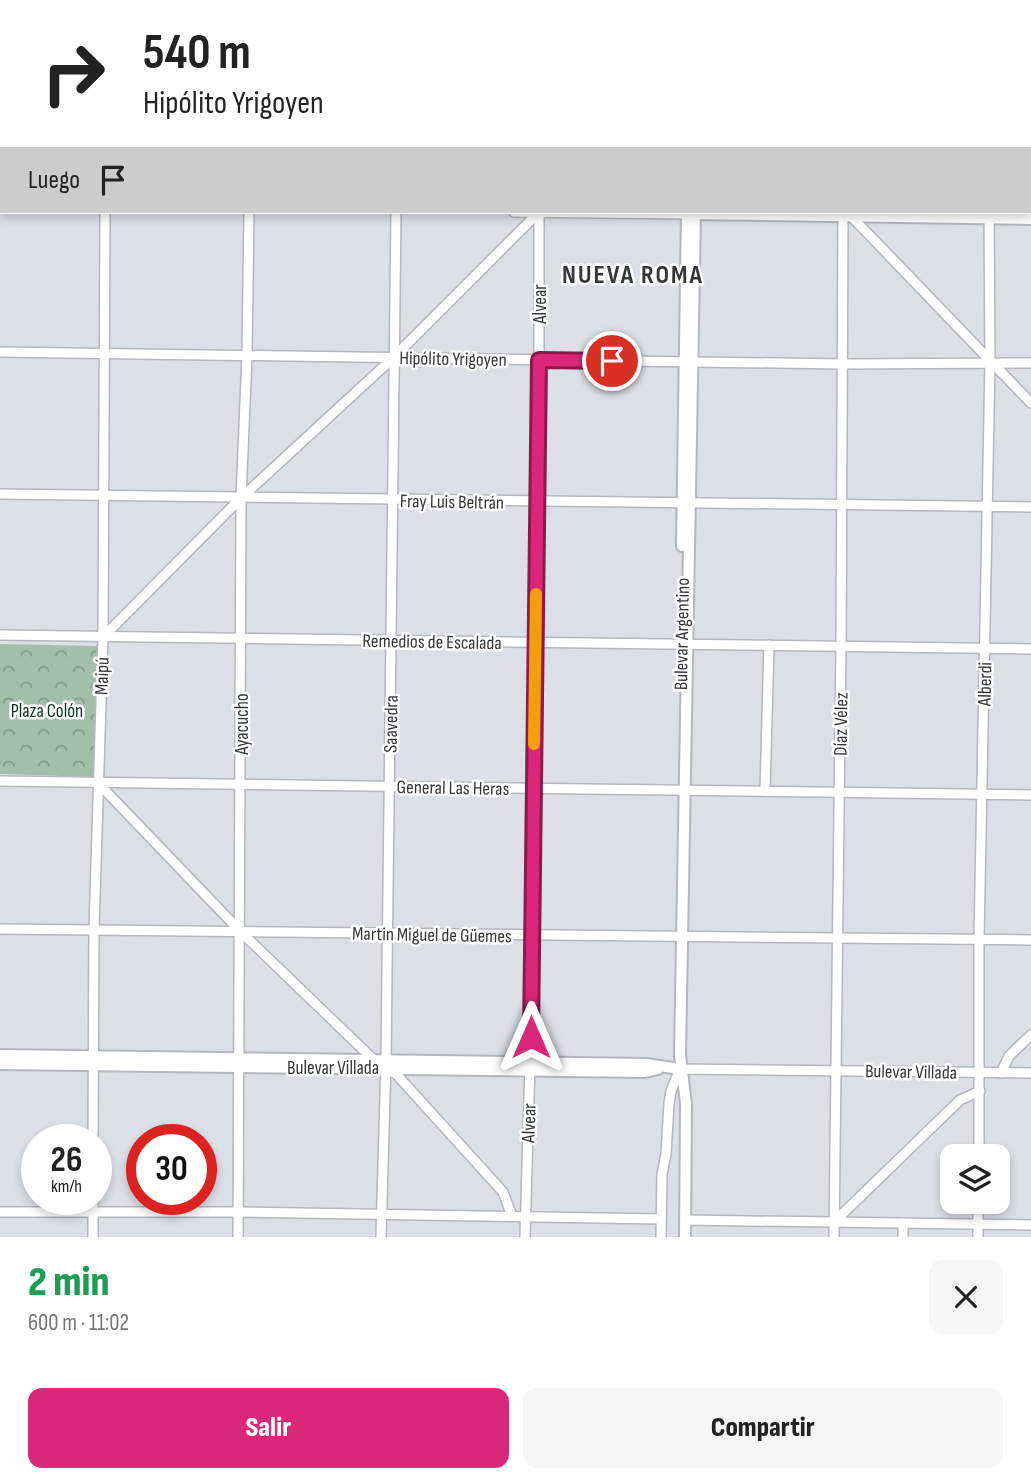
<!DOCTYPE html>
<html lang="es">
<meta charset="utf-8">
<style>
body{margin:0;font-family:"Sofia Sans Condensed",sans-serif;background:#f6f6f6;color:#222;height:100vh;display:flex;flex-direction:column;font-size:26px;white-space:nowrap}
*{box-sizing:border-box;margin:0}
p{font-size:23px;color:#767676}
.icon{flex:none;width:38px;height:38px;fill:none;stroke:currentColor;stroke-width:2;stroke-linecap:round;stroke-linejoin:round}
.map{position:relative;height:1237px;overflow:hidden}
.drawer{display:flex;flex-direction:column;background:#fff;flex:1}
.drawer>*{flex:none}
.guide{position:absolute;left:0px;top:0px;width:1032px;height:214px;box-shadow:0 4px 10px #0003;background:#fff;color:#222;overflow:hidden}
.tools{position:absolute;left:940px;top:1144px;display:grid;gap:14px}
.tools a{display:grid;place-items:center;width:70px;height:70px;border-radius:14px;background:#fff;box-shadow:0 4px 10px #0003;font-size:35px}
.speed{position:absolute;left:21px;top:1124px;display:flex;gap:14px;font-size:35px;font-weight:700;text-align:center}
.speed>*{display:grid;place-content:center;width:91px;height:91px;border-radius:50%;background:#fff;box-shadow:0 4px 10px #0003;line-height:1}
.speed small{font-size:18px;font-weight:400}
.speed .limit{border:10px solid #d22;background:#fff;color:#111}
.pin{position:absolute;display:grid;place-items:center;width:60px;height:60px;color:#fff;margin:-30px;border:4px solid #fff;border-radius:50%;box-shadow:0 2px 7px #0007}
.me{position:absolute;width:77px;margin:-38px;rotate:0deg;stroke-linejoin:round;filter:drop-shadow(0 0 5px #0008)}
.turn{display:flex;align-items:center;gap:24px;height:147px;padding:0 28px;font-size:32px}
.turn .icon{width:91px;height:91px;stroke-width:2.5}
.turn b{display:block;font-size:49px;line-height:60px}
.then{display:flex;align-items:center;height:66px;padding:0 28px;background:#0003;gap:14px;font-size:26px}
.round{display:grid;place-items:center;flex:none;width:74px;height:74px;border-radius:14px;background:#f6f6f6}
.head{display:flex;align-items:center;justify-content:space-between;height:119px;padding:0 28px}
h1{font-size:42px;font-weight:800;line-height:52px;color:#1e9e55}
.action{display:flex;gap:14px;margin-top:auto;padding:14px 28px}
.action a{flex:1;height:80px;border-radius:14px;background:#db2777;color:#fff;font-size:28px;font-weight:800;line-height:80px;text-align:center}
.action a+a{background:#f6f6f6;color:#222}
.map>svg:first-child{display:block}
.park{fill:url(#park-crowns)}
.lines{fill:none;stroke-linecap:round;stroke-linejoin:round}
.minor-casing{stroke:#b5b7be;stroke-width:12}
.major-casing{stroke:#b5b7be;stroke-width:14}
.minor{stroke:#fff;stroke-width:9}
.major{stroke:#fff;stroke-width:10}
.rail-casing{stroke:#6d6f72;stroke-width:5}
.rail{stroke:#fff;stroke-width:2.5;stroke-dasharray:8;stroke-linecap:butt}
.route-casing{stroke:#8e194d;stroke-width:18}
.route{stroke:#db2777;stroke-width:12}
.slow{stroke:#f59e0b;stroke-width:12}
.labels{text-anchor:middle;stroke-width:5;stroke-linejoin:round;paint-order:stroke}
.street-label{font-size:19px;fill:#353638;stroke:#fff}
.park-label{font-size:19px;fill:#073517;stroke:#fff}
.district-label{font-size:26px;font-weight:bold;letter-spacing:2px;fill:#353638;stroke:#fff}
</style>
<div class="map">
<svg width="1031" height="1237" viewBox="0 0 1031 1237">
<defs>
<pattern id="park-crowns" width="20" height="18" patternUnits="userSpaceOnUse" patternTransform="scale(1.75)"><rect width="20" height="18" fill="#a4bfa9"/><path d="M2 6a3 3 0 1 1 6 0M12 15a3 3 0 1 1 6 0" fill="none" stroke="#869c8b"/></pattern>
</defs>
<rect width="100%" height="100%" fill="#dcdfe6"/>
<!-- park -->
<path class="park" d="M0 644 97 646 93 777 0 774Z"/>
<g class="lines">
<defs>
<g id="minor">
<path d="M714 0 716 2"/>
<path d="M110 2V0"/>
<path d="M252 2V0"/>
<path d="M399 2V0"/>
<path d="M544 2V0"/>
<path d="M691 2 696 0"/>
<path d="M891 2V0"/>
<path d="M0 205H2"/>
<path d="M514 212 687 214"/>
<path d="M851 216 1031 403"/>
<path d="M0 352 842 364 1031 363"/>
<path d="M0 494 1031 507"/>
<path d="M0 635 1031 649"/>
<path d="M103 637 241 498 394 357 539 212"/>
<path d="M0 781 1031 795"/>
<path d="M98 783 241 932 376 1062"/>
<path d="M765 791 769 645"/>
<path d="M0 929 1031 940"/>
<path d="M388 1069 397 1075 503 1192 512 1216"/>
<path d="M1001 1073 1009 1056 1031 1035"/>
<path d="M93 1139 94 930 103 637 105 212"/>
<path d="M979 1157V939L990 361 989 212"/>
<path d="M0 1212H239L661 1219"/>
<path d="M685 1220 1031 1225"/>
<path d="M834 1222 960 1100 980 1091"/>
<path d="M93 1237V1199"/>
<path d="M238 1237 241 498 247 355 249 212"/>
<path d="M381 1237 386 1060 396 212"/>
<path d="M525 1237 530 1062 539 360V212"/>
<path d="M661 1237 662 1174 666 1154 669 1104 671 1091 680 1069 1031 1073"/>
<path d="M834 1237 841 646 843 212"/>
<path d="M903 1237V1223"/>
<path d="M978 1237V1202"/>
</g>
<g id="major">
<path d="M684 2V0"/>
<path d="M0 23H2"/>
<path d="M0 75H2"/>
<path d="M689 214 1031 219"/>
<path d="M682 546 687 212"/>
<path d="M0 1055 646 1064 680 1069"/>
<path d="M0 1064 645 1072 658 1069"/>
<path d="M685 1237 686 1104 680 1055 695 212"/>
</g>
</defs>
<!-- minor casing -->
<use href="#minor" class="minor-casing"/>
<!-- major casing -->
<use href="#major" class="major-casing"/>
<!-- minor -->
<use href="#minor" class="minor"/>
<!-- major -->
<use href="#major" class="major"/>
<defs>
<g id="rail">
<path d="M634 0 637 2"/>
<path d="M1031 59V60"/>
</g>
</defs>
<!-- rail casing -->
<use href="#rail" class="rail-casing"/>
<!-- rail -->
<use href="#rail" class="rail"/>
</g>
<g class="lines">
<defs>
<path id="route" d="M531 1037 539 360 612 361"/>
</defs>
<!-- route casing -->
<use href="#route" class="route-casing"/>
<!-- route -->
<use href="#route" class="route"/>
<!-- slow -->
<path class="slow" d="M534 744 536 594"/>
</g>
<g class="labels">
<!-- street labels -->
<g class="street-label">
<text transform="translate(539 304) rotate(-90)" y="7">Alvear</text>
<text transform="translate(453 358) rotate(1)" y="7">Hipólito Yrigoyen</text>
<text transform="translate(452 501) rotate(1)" y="7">Fray Luis Beltrán</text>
<text transform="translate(681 634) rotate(-89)" y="7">Bulevar Argentino</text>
<text transform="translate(432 641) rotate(1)" y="7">Remedios de Escalada</text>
<text transform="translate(101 676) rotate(-88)" y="7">Maipú</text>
<text transform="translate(984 684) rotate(-89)" y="7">Alberdi</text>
<text transform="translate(241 724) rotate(-90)" y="7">Ayacucho</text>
<text transform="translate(390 724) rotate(-89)" y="7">Saavedra</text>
<text transform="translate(840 724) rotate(-89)" y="7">Díaz Vélez</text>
<text transform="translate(453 787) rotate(1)" y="7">General Las Heras</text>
<text transform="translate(432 934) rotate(1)" y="7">Martin Miguel de Güemes</text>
<text x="333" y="1074">Bulevar Villada</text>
<text transform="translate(911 1071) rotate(1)" y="7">Bulevar Villada</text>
<text transform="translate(528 1123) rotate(-88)" y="7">Alvear</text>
</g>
<!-- park labels -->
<g class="park-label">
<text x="47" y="717">Plaza Colón</text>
</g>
<!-- district labels -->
<g class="district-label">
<text x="633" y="283">NUEVA ROMA</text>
</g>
</g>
</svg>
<div class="tools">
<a><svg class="icon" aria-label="layers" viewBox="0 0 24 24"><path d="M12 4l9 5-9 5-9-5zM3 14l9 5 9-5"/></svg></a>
</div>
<div class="speed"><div>26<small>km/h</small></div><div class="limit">30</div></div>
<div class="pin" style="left:612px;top:361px;background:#d93025"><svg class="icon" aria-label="arrive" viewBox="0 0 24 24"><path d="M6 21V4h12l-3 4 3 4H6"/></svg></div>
<svg class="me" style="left:531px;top:1037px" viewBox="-20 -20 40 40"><path d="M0-17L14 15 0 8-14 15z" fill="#db2777" stroke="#fff" stroke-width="4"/></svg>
<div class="guide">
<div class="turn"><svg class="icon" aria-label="right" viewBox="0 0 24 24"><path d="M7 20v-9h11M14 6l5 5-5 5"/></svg><div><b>540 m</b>Hipólito Yrigoyen</div></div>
<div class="then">Luego<svg class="icon" aria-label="arrive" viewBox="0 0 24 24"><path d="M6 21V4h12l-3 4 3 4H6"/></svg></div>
</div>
</div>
<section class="drawer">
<div class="head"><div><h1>2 min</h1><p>600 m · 11:02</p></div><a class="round"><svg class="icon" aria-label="close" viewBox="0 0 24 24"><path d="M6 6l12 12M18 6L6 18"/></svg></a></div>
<div class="action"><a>Salir</a><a>Compartir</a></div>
</section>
